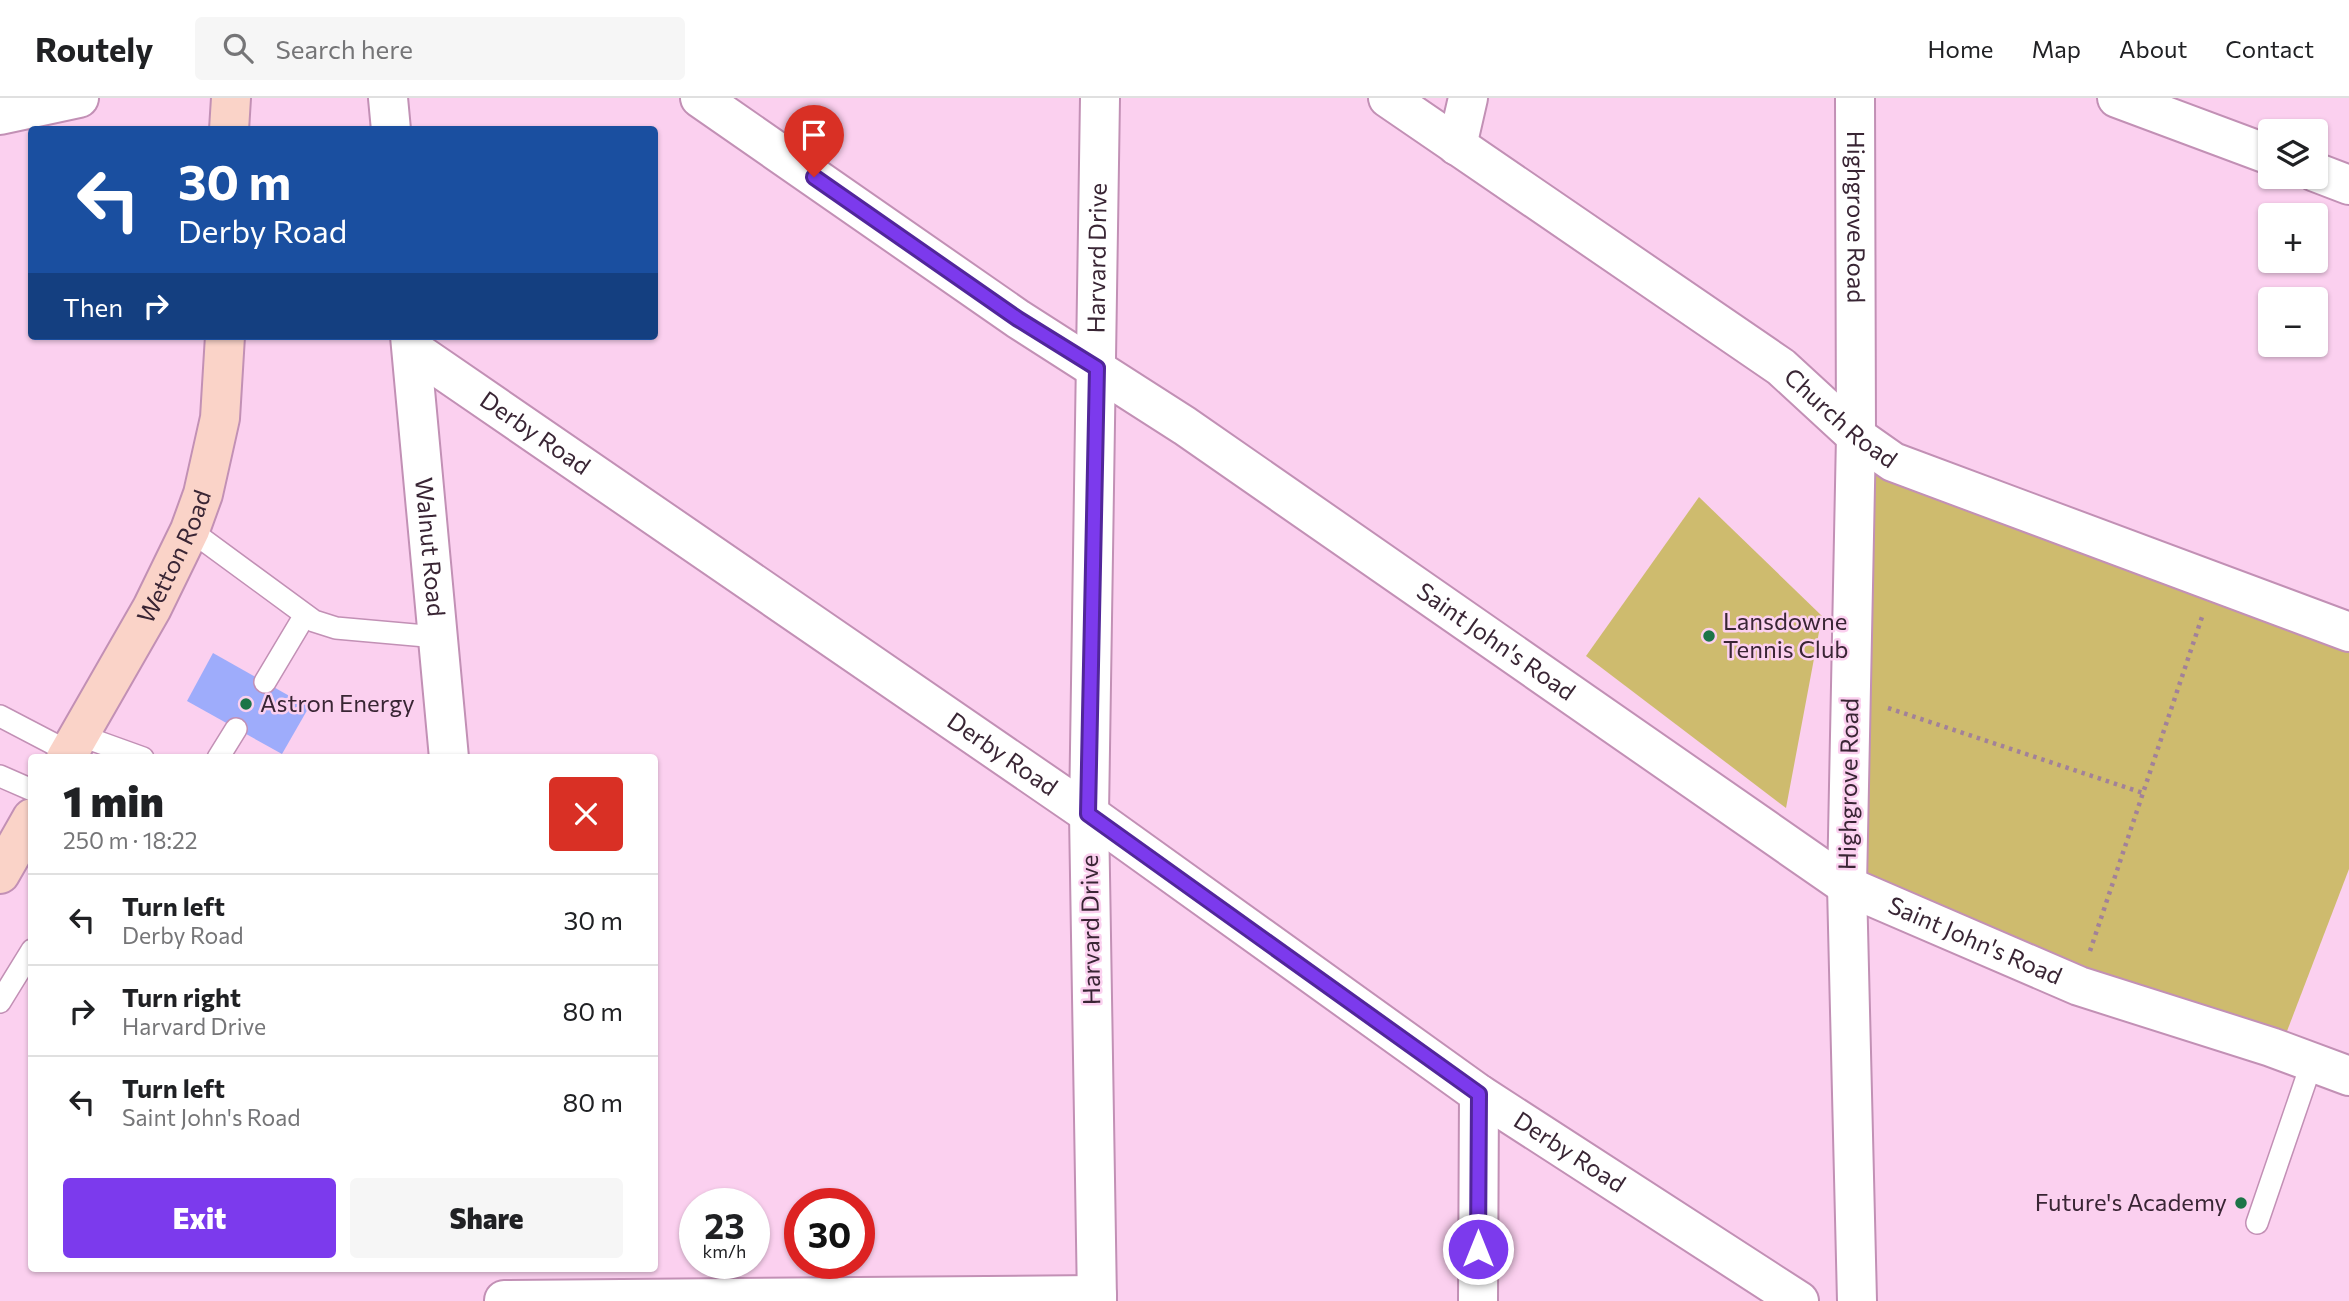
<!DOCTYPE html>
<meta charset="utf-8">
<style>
body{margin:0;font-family:Commissioner,sans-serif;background:#f6f6f6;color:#202124;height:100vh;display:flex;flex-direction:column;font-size:26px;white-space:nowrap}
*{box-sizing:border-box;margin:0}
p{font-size:23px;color:#757577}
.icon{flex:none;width:38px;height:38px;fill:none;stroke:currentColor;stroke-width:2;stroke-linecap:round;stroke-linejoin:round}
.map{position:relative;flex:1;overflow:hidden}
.side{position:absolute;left:28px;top:656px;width:630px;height:518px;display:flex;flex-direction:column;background:#fff;border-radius:7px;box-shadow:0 2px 5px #0004}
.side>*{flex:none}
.top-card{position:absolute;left:28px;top:28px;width:630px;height:214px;border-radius:7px;box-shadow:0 2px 5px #0004;background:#1a4fa0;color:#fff;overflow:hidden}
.tools{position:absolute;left:2258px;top:21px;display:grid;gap:14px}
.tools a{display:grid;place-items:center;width:70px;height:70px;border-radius:7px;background:#fff;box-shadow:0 2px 5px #0004;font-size:35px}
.speed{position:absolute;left:679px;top:1090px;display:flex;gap:14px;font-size:35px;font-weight:700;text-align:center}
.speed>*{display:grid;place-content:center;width:91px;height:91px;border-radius:50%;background:#fff;box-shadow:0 2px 5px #0004;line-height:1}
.speed small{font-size:18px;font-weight:400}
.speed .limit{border:10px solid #d22;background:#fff;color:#111}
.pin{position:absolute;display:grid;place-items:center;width:60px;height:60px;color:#fff;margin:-72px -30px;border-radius:50% 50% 50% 0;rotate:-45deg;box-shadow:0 0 7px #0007}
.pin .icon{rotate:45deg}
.me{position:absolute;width:77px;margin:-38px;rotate:0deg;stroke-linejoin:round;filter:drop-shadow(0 0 5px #0008)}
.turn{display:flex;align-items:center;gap:24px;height:147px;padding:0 35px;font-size:32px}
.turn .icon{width:91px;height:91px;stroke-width:2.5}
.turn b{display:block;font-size:49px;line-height:60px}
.then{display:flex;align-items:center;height:66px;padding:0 35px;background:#0003;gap:14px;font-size:26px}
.round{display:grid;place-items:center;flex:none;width:74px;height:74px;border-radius:7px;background:#f6f6f6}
.summary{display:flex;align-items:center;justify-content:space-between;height:119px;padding:0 35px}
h1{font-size:42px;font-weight:800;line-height:52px}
.cta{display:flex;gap:14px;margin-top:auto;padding:14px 35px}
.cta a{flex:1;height:80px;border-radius:7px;background:#7c3aed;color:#fff;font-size:28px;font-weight:800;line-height:80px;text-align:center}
.cta a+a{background:#f6f6f6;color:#202124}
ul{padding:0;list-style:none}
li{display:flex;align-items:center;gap:21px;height:91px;padding:0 35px;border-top:2px solid #e0e0e0}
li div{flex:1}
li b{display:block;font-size:26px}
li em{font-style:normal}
header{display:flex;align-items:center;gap:42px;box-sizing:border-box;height:98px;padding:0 35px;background:#fff;border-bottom:2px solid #e0e0e0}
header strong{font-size:33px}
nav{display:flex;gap:38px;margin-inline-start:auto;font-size:24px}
.search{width:490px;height:63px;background:#f6f6f6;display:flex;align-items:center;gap:18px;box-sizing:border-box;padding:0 24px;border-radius:7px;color:#757577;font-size:26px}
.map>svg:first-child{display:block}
.green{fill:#cebb6e}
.building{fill:#9eacfb}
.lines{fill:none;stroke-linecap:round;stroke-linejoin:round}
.service-casing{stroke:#c290b5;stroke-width:24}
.minor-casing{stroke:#c290b5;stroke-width:42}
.secondary-casing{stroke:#c290b5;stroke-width:42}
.path{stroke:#a28199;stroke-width:4.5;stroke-dasharray:3.5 5;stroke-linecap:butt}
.service{stroke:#fff;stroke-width:21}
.minor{stroke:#fff;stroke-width:38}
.secondary{stroke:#fad3c8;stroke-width:38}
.route-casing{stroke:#51269a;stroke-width:18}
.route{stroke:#7c3aed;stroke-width:12}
.poi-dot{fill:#1c7447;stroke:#fbd0ef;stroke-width:2.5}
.labels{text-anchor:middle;stroke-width:5;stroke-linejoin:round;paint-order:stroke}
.street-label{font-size:24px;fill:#392534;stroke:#fbd0ef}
.poi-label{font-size:24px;fill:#392534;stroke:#fbd0ef;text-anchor:start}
</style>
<header>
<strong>Routely</strong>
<div class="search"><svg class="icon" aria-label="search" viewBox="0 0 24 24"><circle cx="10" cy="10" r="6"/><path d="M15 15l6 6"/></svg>Search here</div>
<nav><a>Home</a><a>Map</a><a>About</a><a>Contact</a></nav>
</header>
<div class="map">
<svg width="2349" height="1203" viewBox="0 0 2349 1203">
<rect width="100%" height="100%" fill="#fbd0ef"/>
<!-- green -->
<g class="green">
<path d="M1856 338 2349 535V771L2276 962 1846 801Z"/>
<path d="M1699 399 1822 518 1786 710 1586 558Z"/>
</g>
<!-- building -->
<path class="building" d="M213 555 309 609 282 656 187 603Z"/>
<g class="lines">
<defs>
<g id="service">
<path d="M190 432 314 523 336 530 437 539"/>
<path d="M265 584 305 517"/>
<path d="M0 618 69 654"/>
<path d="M79 637 143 660"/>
<path d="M218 660 236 631"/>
<path d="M0 678 32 692"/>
<path d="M0 904 32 852"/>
<path d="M2257 1125 2312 964"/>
</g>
<g id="minor">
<path d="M388 0 391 32"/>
<path id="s1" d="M700 0 1018 221 1185 328 1847 788 2079 888 2271 949 2349 978"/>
<path id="s2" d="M1388 0 1781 269 1856 338 1893 364 2349 534"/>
<path id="s3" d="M1855 0 1856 338 1847 788 1857 1203"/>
<path d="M2117 0 2270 57"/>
<path d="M0 17 79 0"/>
<path d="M1457 48 1468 0"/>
<path d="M2315 74 2349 87"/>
<path id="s4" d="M410 238 449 660"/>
<path id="s5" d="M412 251 1089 716 1479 996 1799 1203"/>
<path d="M504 1202 1097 1197"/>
<path id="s6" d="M1097 1203 1089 716 1100 0"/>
<path d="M1478 1203 1479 996"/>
</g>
<g id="secondary">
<path d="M229 32 231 0"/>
<path id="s7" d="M66 660 152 510 190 432 203 396 220 320 225 238"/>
<path d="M0 776 32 720"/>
</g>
</defs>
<!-- service casing -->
<use href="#service" class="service-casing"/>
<!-- minor casing -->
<use href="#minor" class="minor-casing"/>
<!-- secondary casing -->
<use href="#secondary" class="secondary-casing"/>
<!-- path -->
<g class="path">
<path d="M1888 610 2143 695"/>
<path d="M2090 853 2202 519"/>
</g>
<!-- service -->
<use href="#service" class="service"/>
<!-- minor -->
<use href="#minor" class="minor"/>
<!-- secondary -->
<use href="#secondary" class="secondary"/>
</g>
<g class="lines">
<defs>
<path id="route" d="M814 79 1018 221 1097 270 1088 716 1479 996 1478 1151"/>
</defs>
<!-- route casing -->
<use href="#route" class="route-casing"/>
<!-- route -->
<use href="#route" class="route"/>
</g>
<!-- markers -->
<g class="poi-dot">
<circle cx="1709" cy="538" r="7"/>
<circle cx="246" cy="606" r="7"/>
<circle cx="2241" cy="1105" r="7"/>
</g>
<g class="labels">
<!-- street labels -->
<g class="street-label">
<text dy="8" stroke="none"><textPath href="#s3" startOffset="119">Highgrove Road</textPath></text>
<text dy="8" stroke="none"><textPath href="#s6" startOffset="1043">Harvard Drive</textPath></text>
<text dy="8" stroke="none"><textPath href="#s2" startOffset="555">Church Road</textPath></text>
<text dy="8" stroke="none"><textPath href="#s5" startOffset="149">Derby Road</textPath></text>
<text dy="8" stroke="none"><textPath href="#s4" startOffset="212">Walnut Road</textPath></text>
<text dy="8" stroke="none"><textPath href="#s7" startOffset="229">Wetton Road</textPath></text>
<text dy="8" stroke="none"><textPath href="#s1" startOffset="964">Saint John's Road</textPath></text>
<text dy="8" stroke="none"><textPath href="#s5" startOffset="716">Derby Road</textPath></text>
<text transform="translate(1849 686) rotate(-89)" y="8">Highgrove Road</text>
<text transform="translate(1091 832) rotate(-91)" y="8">Harvard Drive</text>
<text dy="8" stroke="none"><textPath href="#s1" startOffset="1531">Saint John's Road</textPath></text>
<text dy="8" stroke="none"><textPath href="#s5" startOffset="1409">Derby Road</textPath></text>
</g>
<!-- poi labels -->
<g class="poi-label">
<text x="1723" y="532">Lansdowne<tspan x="1723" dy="28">Tennis Club</tspan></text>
<text x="260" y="614">Astron Energy</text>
<text x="2227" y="1113" text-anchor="end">Future's Academy</text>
</g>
</g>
</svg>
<div class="tools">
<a><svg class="icon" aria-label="layers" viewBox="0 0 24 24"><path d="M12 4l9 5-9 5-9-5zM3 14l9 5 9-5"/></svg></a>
<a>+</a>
<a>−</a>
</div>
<div class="speed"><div>23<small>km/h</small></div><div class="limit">30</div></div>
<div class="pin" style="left:814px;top:79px;background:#d93025"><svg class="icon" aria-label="arrive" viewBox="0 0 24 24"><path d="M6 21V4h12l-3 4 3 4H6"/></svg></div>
<svg class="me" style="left:1478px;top:1151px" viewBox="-20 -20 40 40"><circle r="17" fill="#7c3aed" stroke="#fff" stroke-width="3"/><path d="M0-11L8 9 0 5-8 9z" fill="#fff"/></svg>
<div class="top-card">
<div class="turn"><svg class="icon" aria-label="left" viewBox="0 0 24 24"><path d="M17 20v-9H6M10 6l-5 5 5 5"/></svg><div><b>30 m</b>Derby Road</div></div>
<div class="then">Then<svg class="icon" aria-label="right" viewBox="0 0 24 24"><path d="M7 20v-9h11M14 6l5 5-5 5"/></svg></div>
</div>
<section class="side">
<div class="summary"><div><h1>1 min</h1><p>250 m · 18:22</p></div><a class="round" style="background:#d93025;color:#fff"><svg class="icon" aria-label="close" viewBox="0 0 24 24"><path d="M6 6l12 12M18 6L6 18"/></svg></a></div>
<ul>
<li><svg class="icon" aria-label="left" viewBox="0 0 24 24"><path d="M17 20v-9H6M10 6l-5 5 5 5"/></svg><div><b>Turn left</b><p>Derby Road</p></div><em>30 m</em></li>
<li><svg class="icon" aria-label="right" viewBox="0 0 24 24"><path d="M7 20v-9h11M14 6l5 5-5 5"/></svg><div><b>Turn right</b><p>Harvard Drive</p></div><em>80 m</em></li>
<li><svg class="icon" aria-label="left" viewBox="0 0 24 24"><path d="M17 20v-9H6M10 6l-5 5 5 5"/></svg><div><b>Turn left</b><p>Saint John's Road</p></div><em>80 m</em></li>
</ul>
<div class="cta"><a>Exit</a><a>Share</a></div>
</section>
</div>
